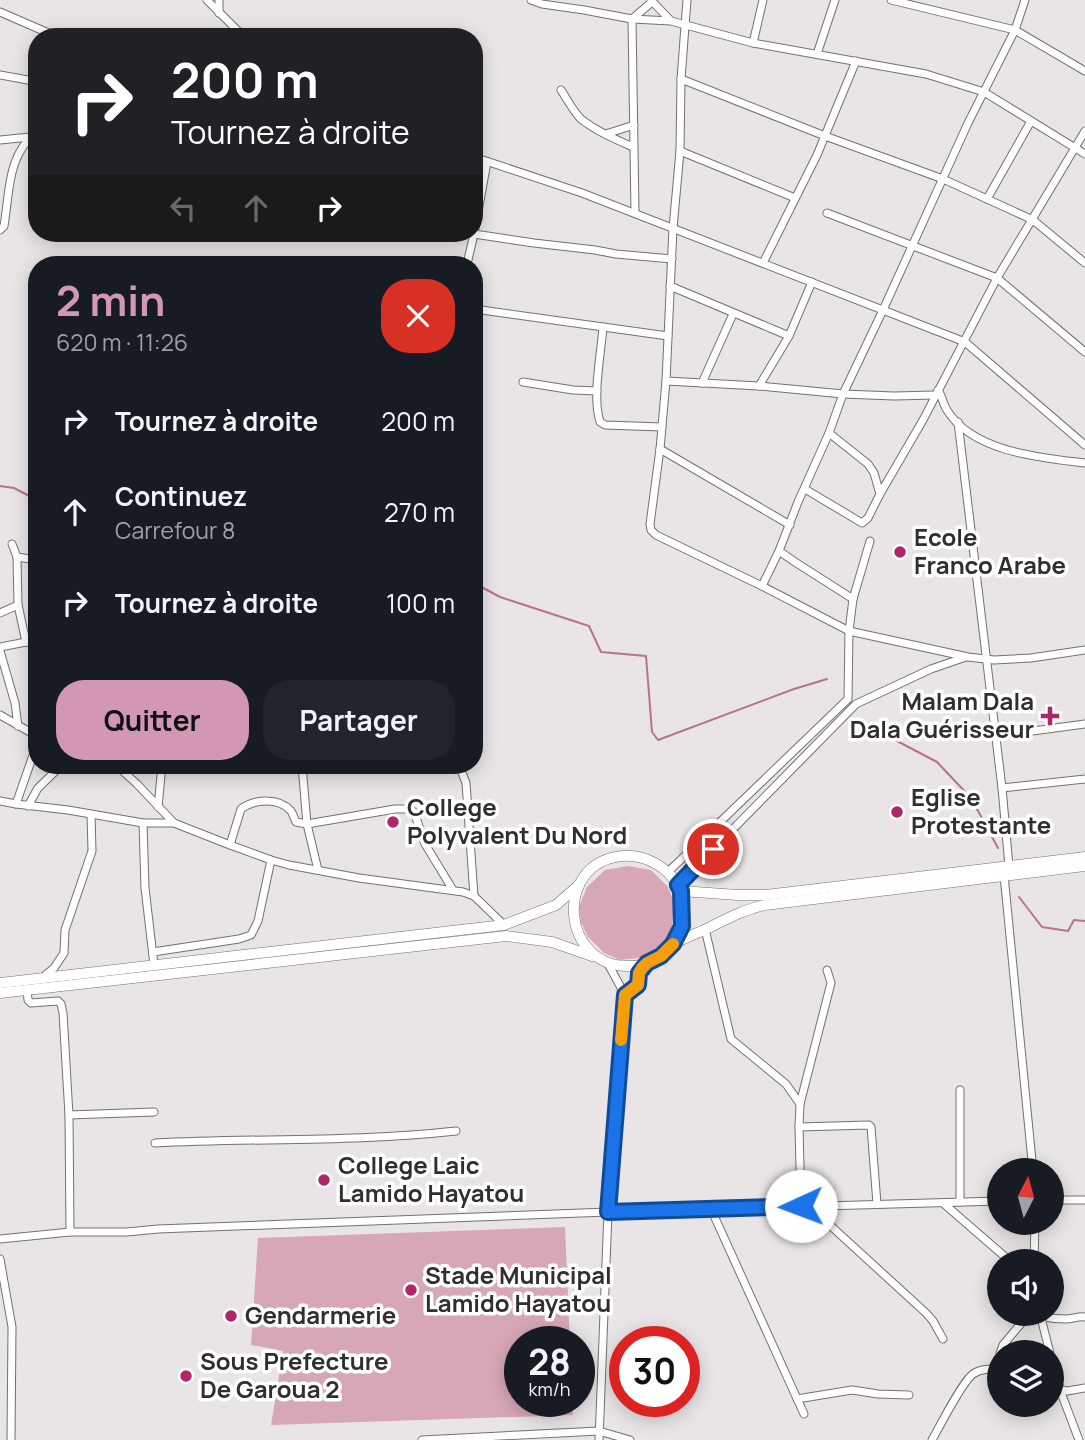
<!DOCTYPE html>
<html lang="fr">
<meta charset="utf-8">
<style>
body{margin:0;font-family:Manrope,sans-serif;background:#20242c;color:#f1f3f6;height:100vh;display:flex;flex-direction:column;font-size:26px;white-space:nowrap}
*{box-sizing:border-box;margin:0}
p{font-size:23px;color:#9ea1a6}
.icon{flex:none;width:38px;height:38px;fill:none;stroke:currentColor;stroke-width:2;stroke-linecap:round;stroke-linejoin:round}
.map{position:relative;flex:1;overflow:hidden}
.drawer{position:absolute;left:28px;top:256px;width:455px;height:518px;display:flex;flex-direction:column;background:#171b24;border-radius:28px;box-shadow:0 4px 18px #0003}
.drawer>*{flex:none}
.hud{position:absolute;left:28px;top:28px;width:455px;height:214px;border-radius:28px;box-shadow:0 4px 18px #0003;background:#202124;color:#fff;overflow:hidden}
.needle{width:46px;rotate:6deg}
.buttons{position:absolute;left:987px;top:1158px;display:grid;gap:14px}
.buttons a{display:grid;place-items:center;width:77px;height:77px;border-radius:50%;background:#171b24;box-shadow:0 4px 18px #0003;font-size:35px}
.speed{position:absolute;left:504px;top:1326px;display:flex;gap:14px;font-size:35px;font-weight:700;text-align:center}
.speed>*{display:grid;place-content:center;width:91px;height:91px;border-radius:50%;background:#171b24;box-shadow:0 4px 18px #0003;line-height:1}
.speed small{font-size:18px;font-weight:400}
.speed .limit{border:10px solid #d22;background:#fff;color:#111}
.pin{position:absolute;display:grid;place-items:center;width:60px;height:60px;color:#fff;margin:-30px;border:4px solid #fff;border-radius:50%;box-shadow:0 2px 7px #0007}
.me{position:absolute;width:77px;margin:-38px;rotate:268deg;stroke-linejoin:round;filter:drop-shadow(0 0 5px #0008)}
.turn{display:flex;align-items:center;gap:24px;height:147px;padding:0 28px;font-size:32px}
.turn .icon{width:91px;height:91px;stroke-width:2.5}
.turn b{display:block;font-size:49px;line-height:60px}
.lanes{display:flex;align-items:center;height:66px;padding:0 28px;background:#0003;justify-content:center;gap:35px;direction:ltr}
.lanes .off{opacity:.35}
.round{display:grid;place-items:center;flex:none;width:74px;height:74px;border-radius:28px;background:#20242c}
.head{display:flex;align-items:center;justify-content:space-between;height:119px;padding:0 28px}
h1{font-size:42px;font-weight:700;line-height:52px;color:#d397b6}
.primary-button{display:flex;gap:14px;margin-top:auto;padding:14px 28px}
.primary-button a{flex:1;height:80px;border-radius:28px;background:#d397b6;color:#111;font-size:28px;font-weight:700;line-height:80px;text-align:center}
.primary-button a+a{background:#20242c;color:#f1f3f6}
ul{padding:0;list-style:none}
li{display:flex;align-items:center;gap:21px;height:91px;padding:0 28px}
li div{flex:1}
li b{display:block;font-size:26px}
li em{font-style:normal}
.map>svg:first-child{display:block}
.green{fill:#d8a7b7}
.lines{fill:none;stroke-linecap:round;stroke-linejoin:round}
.stream{stroke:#b9728c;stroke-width:2}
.minor-casing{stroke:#747071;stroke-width:9}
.major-casing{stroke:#747071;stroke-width:11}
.minor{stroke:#fff;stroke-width:7}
.major{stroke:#fff;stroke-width:10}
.route-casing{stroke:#114b97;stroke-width:18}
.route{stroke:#1a73e8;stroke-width:12}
.slow{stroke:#f59e0b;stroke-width:12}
.poi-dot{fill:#af2768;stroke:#fff;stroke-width:2.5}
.labels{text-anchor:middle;stroke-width:7;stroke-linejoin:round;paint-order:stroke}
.poi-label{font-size:24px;font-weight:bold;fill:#302e2f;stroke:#fff;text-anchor:start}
</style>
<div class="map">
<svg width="1085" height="1440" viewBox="0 0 1085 1440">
<rect width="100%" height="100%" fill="#e9e5e6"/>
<!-- green -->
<g class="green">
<path d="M628 866 651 870 668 887 674 902 672 926 669 936 659 948 639 958 620 960 604 953 588 937 581 922 579 907 587 887 605 870Z"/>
<path d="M565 1227 570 1342H520V1402H572L573 1415 271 1425 283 1351 251 1345 258 1238Z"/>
</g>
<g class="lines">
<!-- stream -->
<g class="stream">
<path d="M0 486 14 488 37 500"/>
<path d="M474 583 500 597 589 626 601 652 646 656 652 732 658 740 794 689 827 679"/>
<path d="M897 741 937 762 971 798 998 848"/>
<path d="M1019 897 1042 927 1068 931 1074 920 1085 921"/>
</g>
<defs>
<g id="minor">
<path d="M207 0 244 37"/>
<path d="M531 0 542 4 584 10 632 19 671 21 753 43 926 74 984 92 1085 154"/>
<path d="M651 0 670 20"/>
<path d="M687 0 681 79 680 151 673 228 666 381 660 449 650 524 651 530 656 535 762 586 849 631 968 657 994 660 1031 658 1085 650"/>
<path d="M891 0 1015 30 1085 71"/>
<path d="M0 12 53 35 98 34 108 37"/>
<path d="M219 13V0"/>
<path d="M753 43 763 0"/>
<path d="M817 54 835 0"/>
<path d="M0 75 28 80 37 84"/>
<path d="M681 79 825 136 943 179 1033 220 1085 263"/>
<path d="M561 90C567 99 573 111 581 119 596 131 615 139 633 147"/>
<path d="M606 134 634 125"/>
<path d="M0 140 30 137"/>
<path d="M680 151 795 198"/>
<path d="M474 157 582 193 965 342 1085 445"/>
<path d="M987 199 1031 121"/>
<path d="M635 213 632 19 652 2"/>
<path d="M827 213 997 278 1085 352"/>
<path d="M0 230 4 226C10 190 7 156 37 131"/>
<path d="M474 234 534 243 595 250 616 254 672 259"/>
<path d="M763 263 817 155 856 61"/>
<path d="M467 264 474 234 487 162"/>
<path d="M670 286 789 336"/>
<path d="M474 309 668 336"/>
<path d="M603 327C601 354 592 397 600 422L605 425 662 427"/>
<path d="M666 381 759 386 843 394 894 396 935 395"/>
<path d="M523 382 573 390 597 391"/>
<path d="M702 383 733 314"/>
<path d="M759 386 789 336 812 282"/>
<path d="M938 390C942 396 943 404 947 410 972 452 1042 458 1085 463"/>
<path d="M958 422 1002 788 1009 866"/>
<path d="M829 433 868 464 874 473 880 494"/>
<path d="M660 449 790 525"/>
<path d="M805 489 862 523 868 518 880 494 923 420 997 278 1085 131"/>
<path d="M12 544 17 557 18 605 26 642"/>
<path d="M17 557 37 560"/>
<path d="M762 586 779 551"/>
<path d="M853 599 795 562 779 551 798 502 829 433 843 394 883 310 968 123 1015 30 1025 0"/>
<path d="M0 613 18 605"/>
<path d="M0 647 26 642H37"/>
<path d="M0 651 15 703 18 726"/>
<path d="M0 715 37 736"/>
<path d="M995 736 1085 724"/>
<path d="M116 765 137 784 173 822"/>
<path d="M302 765 307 824 318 870"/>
<path d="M459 765 466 783 474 896"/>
<path d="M1002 788 1085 779"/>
<path d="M0 801 16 804 68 810 143 823H174L230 845 271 860 289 865 359 878 463 892 474 896 504 925"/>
<path d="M16 804 37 744"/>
<path d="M28 806 38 788 62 765"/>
<path d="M158 807 162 765"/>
<path d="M143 823 145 888 154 965"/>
<path d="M230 845 241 809C254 799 279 797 291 811 292 812 295 820 296 822L307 824 395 809H408L414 812 425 844 453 890"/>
<path d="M668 872 848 699 849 631 853 599 870 541"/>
<path d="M1004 875 1033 1171"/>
<path d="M678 885 856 704 931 669 966 657"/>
<path d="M705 929 731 1039 786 1084 800 1104 799 1127 801 1206"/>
<path d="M153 952 239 939 251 935 258 921 271 860"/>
<path d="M42 978 54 968 64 953 65 930 92 851 91 814"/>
<path d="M27 989 28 1000 31 1003 58 1001 61 1004 63 1013 69 1115 70 1232"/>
<path d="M625 995 638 985 639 973 647 964"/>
<path d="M800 1104 831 983 827 970"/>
<path d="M69 1115 154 1112"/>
<path d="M799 1127 869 1125 871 1127 877 1204"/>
<path d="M155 1143C256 1138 356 1142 456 1131"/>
<path d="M1052 1200H1085"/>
<path d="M960 1202V1090"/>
<path d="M943 1203 1011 1262"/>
<path d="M809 1206 926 1313 933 1321 943 1339"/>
<path d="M711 1209 804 1414"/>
<path d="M0 1239 70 1232H127L158 1229 608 1212 999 1201"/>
<path d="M0 1259 12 1327 11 1440"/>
<path d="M1034 1262 1035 1223"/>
<path d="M1040 1314 1050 1353"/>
<path d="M1040 1316C1049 1318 1058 1319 1066 1319 1073 1319 1078 1316 1085 1317"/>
<path d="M1000 1353 1003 1345 1029 1314"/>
<path d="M1052 1359 1060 1390 1079 1440"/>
<path d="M1052 1388 1067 1391 1085 1388"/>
<path d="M797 1399 852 1390 878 1394 909 1395"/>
<path d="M422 1440 599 1431 630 1440"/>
<path d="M599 1440 608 1212 625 995 607 962"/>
<path d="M932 1440C940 1426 962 1382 973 1374 980 1369 991 1368 999 1371"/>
</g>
<g id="major">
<path d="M681 891 738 895H766L1085 857"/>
<path d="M673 944C676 938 681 931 682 925 683 920 682 914 681 909 681 902 682 894 679 888 669 867 645 854 622 856 552 863 561 969 631 966 642 966 653 962 661 956 665 953 668 948 673 945 681 939 692 935 702 931 723 921 742 910 765 905L1085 866"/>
<path d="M0 983 504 925 556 905 579 885"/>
<path d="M0 993 506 936 552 942 592 956"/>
</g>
</defs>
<!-- minor casing -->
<use href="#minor" class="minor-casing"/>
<!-- major casing -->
<use href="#major" class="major-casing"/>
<!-- minor -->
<use href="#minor" class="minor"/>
<!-- major -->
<use href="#major" class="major"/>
</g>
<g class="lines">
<defs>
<path id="route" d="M713 849 678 885 681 891 682 926 673 944 661 956 647 963 639 973 638 985 625 995 608 1212 801 1206"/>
</defs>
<!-- route casing -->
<use href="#route" class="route-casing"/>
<!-- route -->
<use href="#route" class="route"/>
<!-- slow -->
<path class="slow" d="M621 1040 625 995 638 985 639 973 642 968 647 963 661 956 673 944"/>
</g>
<!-- markers -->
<g class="poi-dot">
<circle cx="900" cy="552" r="7"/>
<path d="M1046.5 705.5h7v7h7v7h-7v7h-7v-7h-7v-7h7z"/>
<circle cx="897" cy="812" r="7"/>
<circle cx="393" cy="822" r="7"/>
<circle cx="324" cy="1180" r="7"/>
<circle cx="411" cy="1290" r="7"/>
<circle cx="231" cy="1316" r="7"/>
<circle cx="186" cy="1376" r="7"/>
</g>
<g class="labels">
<!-- poi labels -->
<g class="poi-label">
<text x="914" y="546">Ecole<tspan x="914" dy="28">Franco Arabe</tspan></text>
<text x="1034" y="710" text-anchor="end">Malam Dala<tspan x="1034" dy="28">Dala Guérisseur</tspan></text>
<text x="911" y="806">Eglise<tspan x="911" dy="28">Protestante</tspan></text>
<text x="407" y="816">College<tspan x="407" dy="28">Polyvalent Du Nord</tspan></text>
<text x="338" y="1174">College Laic<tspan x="338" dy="28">Lamido Hayatou</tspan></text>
<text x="425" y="1284">Stade Municipal<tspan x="425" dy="28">Lamido Hayatou</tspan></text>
<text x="245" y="1324">Gendarmerie</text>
<text x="200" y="1370">Sous Prefecture<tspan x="200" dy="28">De Garoua 2</tspan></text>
</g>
</g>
</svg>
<div class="buttons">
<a><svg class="needle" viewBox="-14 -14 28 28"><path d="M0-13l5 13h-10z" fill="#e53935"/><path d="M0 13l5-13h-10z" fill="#9ea1a6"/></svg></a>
<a><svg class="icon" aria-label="sound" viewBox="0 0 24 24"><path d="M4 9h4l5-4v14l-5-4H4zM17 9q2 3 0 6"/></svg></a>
<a><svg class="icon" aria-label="layers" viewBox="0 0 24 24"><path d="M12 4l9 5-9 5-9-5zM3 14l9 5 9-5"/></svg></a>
</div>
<div class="speed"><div>28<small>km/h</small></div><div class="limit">30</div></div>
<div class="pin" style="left:713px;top:849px;background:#d93025"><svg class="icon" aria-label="arrive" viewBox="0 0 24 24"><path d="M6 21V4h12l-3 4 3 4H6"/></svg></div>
<svg class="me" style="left:801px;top:1206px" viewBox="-20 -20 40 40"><circle r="19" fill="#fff"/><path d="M0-13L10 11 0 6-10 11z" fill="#1a73e8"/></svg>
<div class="hud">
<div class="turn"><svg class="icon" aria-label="right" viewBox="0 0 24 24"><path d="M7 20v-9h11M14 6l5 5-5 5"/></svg><div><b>200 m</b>Tournez à droite</div></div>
<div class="lanes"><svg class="icon off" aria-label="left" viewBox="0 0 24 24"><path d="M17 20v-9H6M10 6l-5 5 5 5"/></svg><svg class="icon off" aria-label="ahead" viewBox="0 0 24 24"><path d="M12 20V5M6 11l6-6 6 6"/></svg><svg class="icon" aria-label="right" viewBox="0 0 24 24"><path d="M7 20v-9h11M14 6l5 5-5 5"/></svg></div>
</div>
<section class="drawer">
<div class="head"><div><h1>2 min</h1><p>620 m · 11:26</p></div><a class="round" style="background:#d93025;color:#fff"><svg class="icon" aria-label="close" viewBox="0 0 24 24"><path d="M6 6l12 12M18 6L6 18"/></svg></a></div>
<ul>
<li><svg class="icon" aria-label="right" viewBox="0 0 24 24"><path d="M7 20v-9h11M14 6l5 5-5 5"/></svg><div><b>Tournez à droite</b></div><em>200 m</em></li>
<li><svg class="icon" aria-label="ahead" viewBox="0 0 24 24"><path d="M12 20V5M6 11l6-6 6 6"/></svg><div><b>Continuez</b><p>Carrefour 8</p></div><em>270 m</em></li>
<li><svg class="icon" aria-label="right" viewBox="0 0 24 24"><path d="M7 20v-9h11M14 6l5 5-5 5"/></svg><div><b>Tournez à droite</b></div><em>100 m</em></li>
</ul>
<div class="primary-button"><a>Quitter</a><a>Partager</a></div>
</section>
</div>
